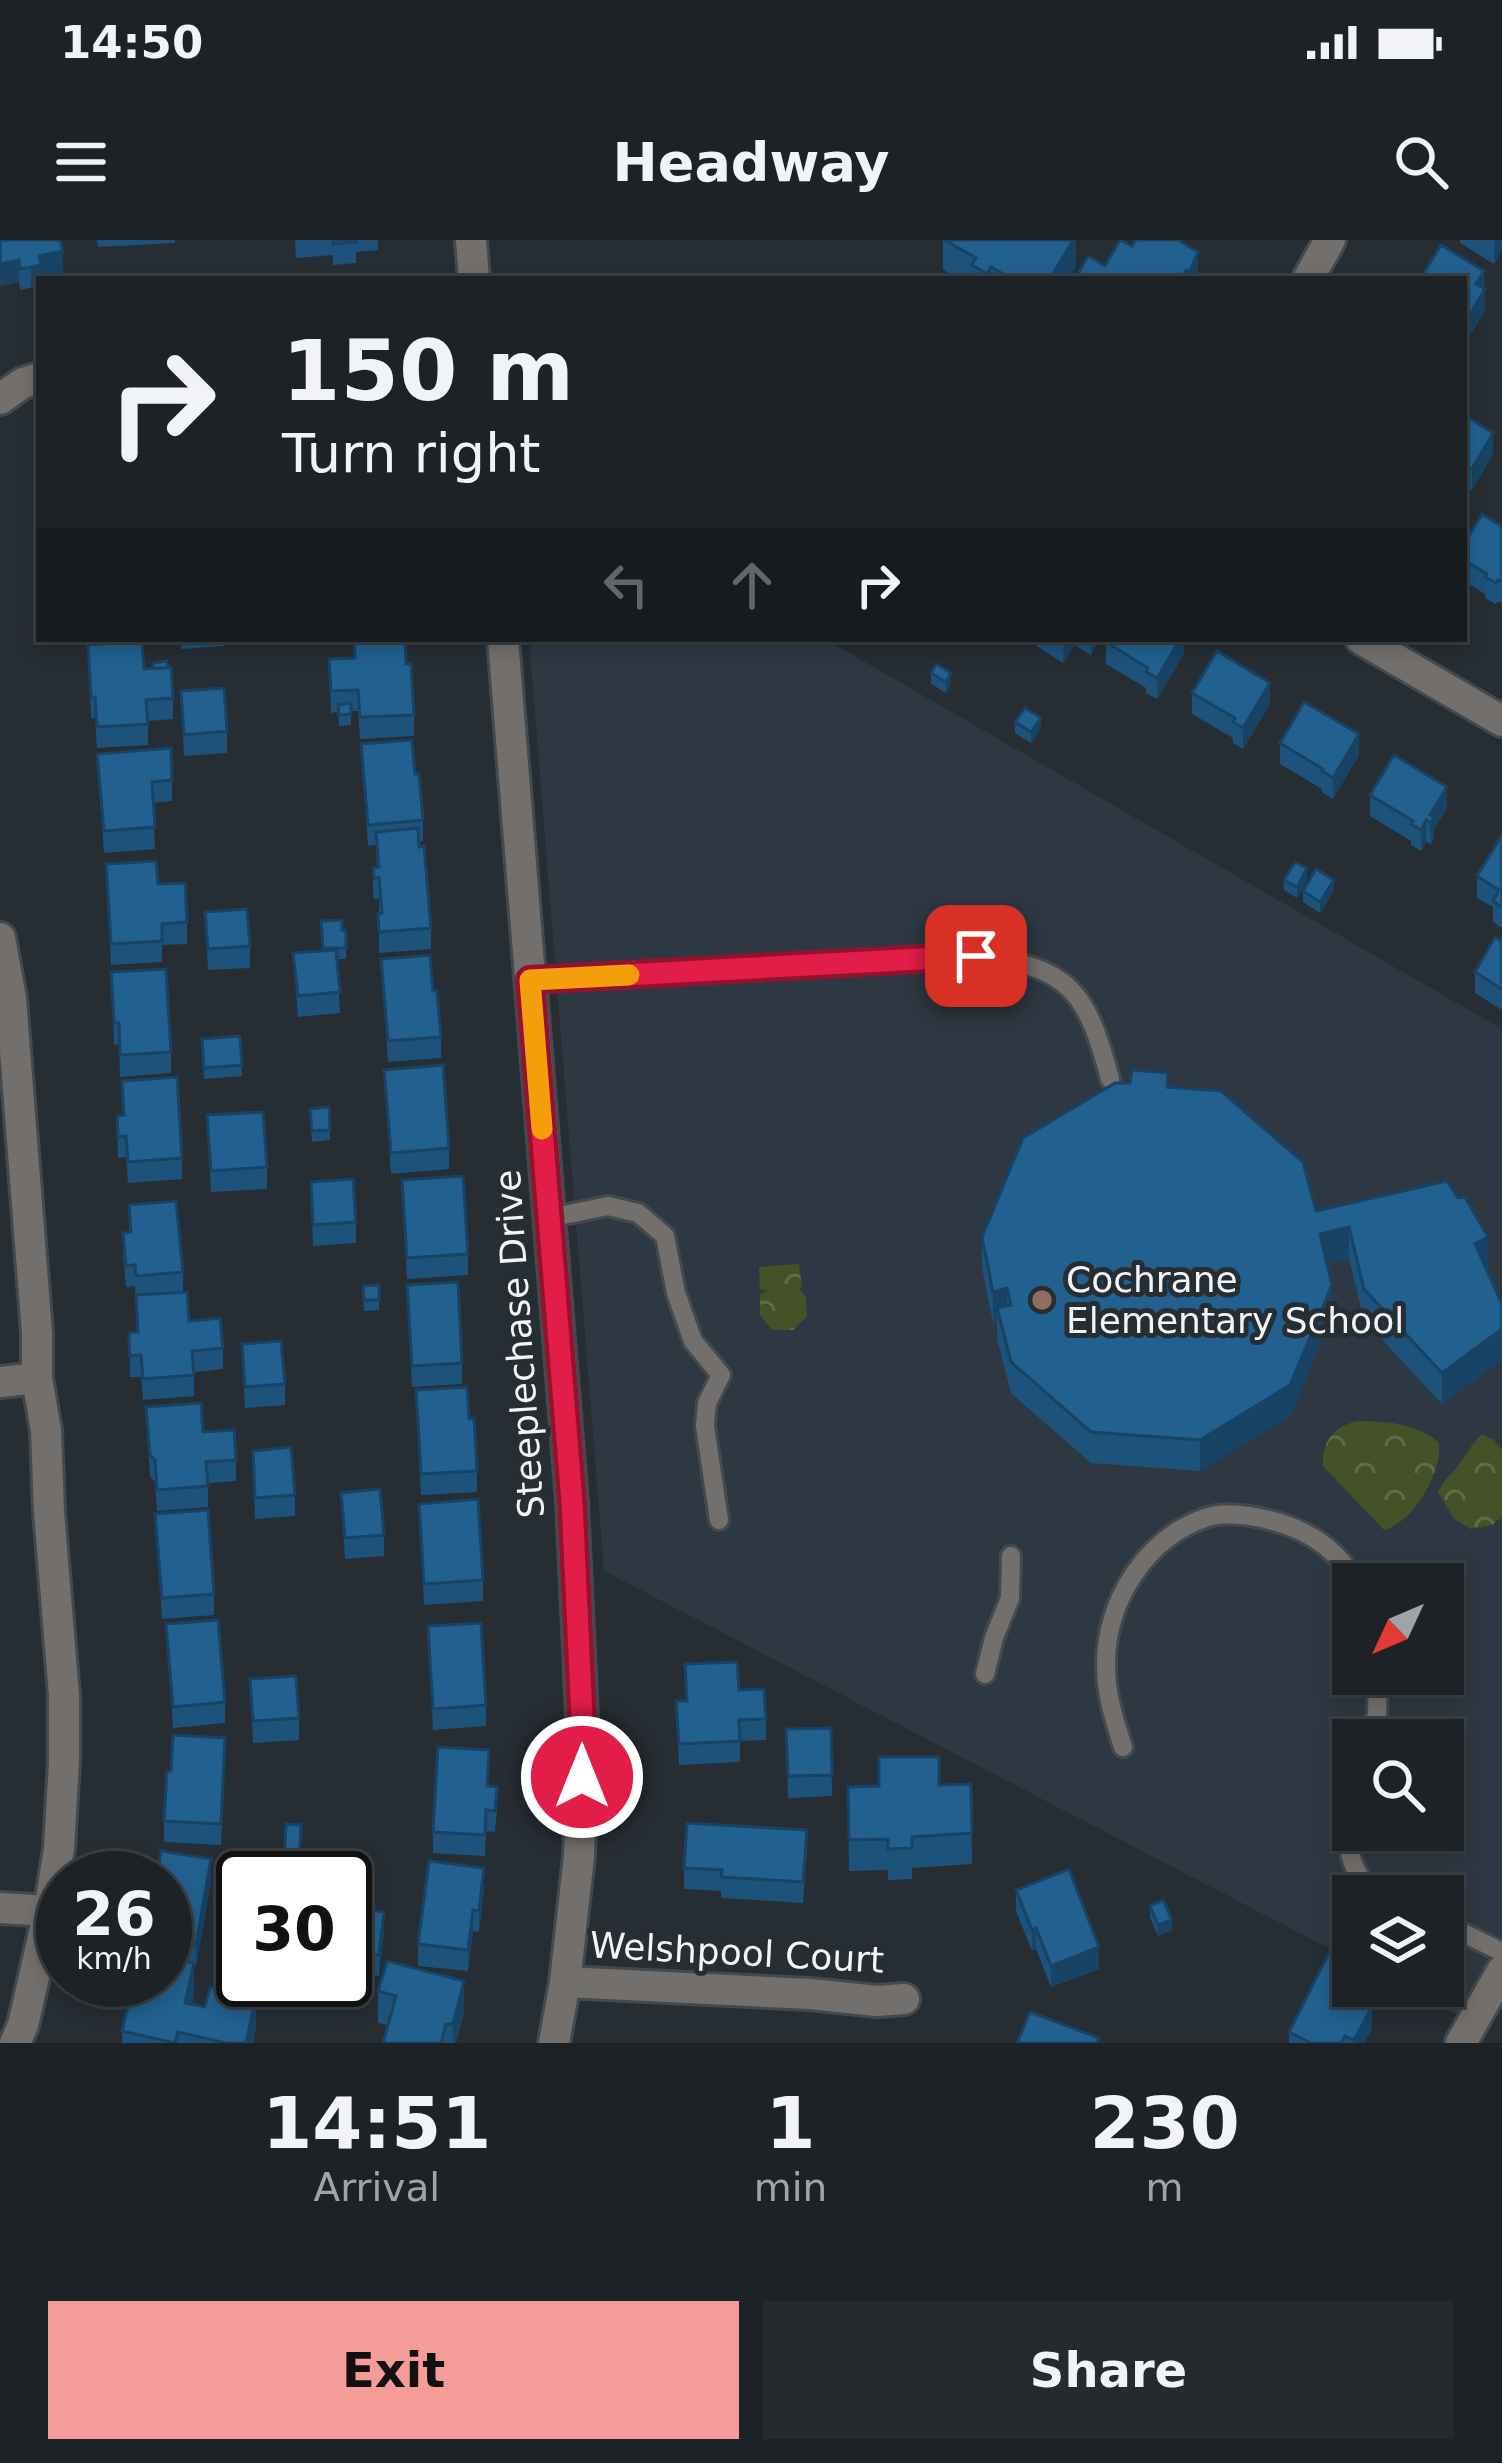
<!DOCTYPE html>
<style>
body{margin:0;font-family:"DejaVu Sans",sans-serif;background:#252a2e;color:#f1f3f6;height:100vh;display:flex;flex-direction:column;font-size:45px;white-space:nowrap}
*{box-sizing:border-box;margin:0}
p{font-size:39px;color:#a0a4a7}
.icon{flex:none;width:66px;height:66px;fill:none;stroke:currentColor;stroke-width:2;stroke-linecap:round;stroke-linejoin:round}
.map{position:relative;height:1803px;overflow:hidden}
.panel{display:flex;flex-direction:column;background:#1c2226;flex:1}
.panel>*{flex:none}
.guide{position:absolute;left:36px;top:36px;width:1431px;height:366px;border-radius:0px;box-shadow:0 6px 18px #0003,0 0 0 3px #3a3f43;background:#1c2226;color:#f1f3f6;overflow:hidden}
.needle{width:78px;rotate:226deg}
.buttons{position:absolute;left:1332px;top:1323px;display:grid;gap:24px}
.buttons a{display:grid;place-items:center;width:132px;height:132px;border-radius:0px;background:#1c2226;box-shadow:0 6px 18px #0003,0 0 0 3px #3a3f43;font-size:60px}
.speed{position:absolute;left:36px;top:1611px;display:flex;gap:24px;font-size:60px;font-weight:700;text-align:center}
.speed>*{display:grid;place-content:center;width:156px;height:156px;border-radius:50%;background:#1c2226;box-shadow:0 6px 18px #0003,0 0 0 3px #3a3f43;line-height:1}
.speed small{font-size:30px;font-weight:400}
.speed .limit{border:6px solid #111;border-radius:18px;background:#fff;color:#111}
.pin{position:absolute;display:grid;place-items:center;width:102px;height:102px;color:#fff;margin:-51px;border-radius:24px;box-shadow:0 6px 18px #0006}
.me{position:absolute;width:132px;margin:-66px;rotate:0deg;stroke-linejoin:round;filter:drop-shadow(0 0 9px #0008)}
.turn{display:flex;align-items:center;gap:42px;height:252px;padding:0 48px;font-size:54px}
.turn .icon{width:156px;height:156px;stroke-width:2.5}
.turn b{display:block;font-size:84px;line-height:102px}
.lanes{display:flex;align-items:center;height:114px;padding:0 48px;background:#0003;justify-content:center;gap:60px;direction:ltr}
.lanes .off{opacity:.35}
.eta{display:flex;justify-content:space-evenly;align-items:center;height:204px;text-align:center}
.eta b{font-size:72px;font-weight:700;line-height:84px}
.primary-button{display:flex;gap:24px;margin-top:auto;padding:24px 48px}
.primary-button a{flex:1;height:138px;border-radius:0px;background:#f59b98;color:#111;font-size:48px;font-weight:700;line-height:138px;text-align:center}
.primary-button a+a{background:#252a2e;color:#f1f3f6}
.status{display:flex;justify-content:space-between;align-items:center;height:84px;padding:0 60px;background:#1c2226;direction:ltr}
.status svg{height:33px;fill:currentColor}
header{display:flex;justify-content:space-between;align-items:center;height:156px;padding:0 48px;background:#1c2226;font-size:54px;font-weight:700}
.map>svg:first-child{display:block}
.built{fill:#2d3842;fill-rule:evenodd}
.park{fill:url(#park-crowns)}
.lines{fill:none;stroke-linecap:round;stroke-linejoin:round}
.lane-casing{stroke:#42494f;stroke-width:24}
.street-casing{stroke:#42494f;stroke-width:36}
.lane{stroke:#726f6c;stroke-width:18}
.street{stroke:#726f6c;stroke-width:30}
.wall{fill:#1d537b}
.shaded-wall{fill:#184364}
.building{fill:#22608f;stroke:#184364;stroke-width:3}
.route-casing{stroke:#92132f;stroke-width:30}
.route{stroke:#e11d48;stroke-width:21}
.slow{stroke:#f59e0b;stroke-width:21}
.education-dot{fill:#8d6e63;stroke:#262d33;stroke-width:4.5}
.labels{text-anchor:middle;stroke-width:10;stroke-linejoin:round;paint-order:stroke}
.poi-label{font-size:36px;fill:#f1f5f9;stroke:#262d33;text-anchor:start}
.street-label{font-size:36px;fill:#f1f5f9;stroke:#262d33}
</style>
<div class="status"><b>14:50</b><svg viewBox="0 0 49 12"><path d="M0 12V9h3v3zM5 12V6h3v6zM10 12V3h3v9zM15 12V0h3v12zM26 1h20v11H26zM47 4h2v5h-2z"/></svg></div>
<header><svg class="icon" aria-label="menu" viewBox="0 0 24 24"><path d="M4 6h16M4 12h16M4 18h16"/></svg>Headway<svg class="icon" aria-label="search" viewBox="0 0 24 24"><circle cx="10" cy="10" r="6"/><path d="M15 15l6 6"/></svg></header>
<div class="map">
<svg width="1502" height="1803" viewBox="0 0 1502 1803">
<defs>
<pattern id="park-crowns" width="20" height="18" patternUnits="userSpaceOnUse" patternTransform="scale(3)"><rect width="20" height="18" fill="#455227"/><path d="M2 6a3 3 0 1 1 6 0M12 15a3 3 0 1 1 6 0" fill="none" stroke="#606c47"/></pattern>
</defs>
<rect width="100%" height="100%" fill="#262d33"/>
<!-- built -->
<path class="built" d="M529 399H825L1502 789V1701L1458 1776 1400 1746H1443V1656H1353V1721L604 1331ZM1353 1344H1443V1434H1353ZM1353 1500H1443V1590H1353Z"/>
<!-- park -->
<g class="park">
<path d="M799 1024 802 1047 799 1048 806 1057 807 1076 793 1090H772L760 1075V1055L768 1050H760L759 1027Z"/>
<path d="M1357 1181C1388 1182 1414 1182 1439 1203 1442 1233 1414 1282 1384 1290L1323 1226C1323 1200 1332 1188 1357 1181Z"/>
<path d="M1482 1194 1494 1200 1502 1210V1277L1492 1285 1471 1289 1454 1279 1438 1252C1444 1240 1449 1236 1457 1227 1466 1216 1471 1204 1482 1194Z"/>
</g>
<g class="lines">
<defs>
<g id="lane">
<path d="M530 741 976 716C1070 726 1087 752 1110 839"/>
<path d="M549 978 608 966 638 973 665 996 676 1053 693 1101 721 1135 707 1163 705 1186 719 1280"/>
<path d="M985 1434 994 1398 1010 1358 1011 1316"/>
<path d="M1366 1500 1377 1475 1378 1434"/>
<path d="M1123 1507C1114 1479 1106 1455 1106 1426 1105 1362 1146 1297 1208 1277 1231 1270 1267 1278 1289 1286 1318 1297 1342 1316 1357 1344"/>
<path d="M1353 1533C1348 1566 1340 1613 1363 1641 1368 1648 1380 1652 1389 1656"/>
<path d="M1443 1683 1502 1712"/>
</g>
<g id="street">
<path d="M471 0 474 39"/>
<path d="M1308 39 1330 0"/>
<path d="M0 159 23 143 39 138"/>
<path d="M503 399 572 1262 583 1498 579 1616 565 1742 554 1803"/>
<path d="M1361 399 1502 481"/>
<path d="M0 698 11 759 37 1093V1138L46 1190 49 1272 64 1455V1521L59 1609 49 1671 23 1785 15 1803"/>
<path d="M0 1142 37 1138"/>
<path d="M0 1668 49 1671"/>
<path d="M565 1742 810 1754 877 1761 904 1759"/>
<path d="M1461 1803 1502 1731"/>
</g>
</defs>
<!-- lane casing -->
<use href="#lane" class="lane-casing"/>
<!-- street casing -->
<use href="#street" class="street-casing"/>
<!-- lane -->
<use href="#lane" class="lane"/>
<!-- street -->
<use href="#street" class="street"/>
</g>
<!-- wall -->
<g class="wall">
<path d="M0 0 63 33 41 37 39 46 20 50 19 42 0 46Z"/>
<path d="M97 0H175V3L98 7Z"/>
<path d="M295 0H378V10L356 12V23L333 25V15L296 18Z"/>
<path d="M943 0H1076V26L1069 39H959L943 30Z"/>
<path d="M1460 0H1502V11L1494 24 1460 3Z"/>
<path d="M1464 39 1484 48 1485 70 1469 97 1464 94Z"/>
<path d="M1464 175 1493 214 1472 250 1464 245Z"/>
<path d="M1502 285V363L1498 361 1496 364 1485 358V354L1464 341V304Z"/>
<path d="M181 399H224V406L181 409Z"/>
<path d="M354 399 406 424 414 475V496L360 499 358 471H351V485L339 486 338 472 331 473 329 419 354 418Z"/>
<path d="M1032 399H1100L1091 415 1074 405 1063 423 1032 403Z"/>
<path d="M1184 399V414L1157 459 1146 453V448L1106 424V402Z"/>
<path d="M88 405 144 429 173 458V479L148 481V505L97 508 95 478H91Z"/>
<path d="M931 433 951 444 946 453 931 444Z"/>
<path d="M181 451 227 491V513L184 516Z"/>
<path d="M1192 453 1270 464 1243 509 1233 503V498L1192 474Z"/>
<path d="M1015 482 1041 488 1031 503 1015 493Z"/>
<path d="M1280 503 1359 515 1333 559 1322 552V549L1280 524Z"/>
<path d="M361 504 415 534 423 580V601L419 602 431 688V709L379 713V659H374L373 650V628H377L376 605 368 606Z"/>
<path d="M97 514 172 540V561L153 563 155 609 104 613Z"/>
<path d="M1370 555 1447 568 1434 589V598L1431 604 1426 602 1421 611 1411 605V601L1370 576Z"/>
<path d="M1502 595V688L1493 682V667L1477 658V636Z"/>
<path d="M106 624 158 644 187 682V704L162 705V722L111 725Z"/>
<path d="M1307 639 1297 658 1284 650V640Z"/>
<path d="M1303 651H1334L1320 673 1303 662Z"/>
<path d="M205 672 250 706V728L208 730Z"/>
<path d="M321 681 342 690H346V719H337L340 773 298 777 293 713 322 711Z"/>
<path d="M1502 701V770L1475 753V732Z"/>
<path d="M381 719 433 751 441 797V818L388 822Z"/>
<path d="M111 732 171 812V833L120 837 119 804 114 805Z"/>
<path d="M240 796 242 836 204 839 202 799Z"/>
<path d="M384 830 449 908V929L391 934Z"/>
<path d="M122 841 182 918V939L128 943 126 917 118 918 117 876H123Z"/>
<path d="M1168 847 1316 971 1488 1028 1487 1029 1502 1064V1120L1442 1164 1364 1080 1349 1019 1327 1024 1332 1076 1290 1176 1200 1231 1091 1223 1011 1153 997 1099V1082L993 1083 982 1028V997Z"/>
<path d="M310 869 330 890V900L312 902Z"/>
<path d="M207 875 267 927V949L211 952Z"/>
<path d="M402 940 468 1014V1035L407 1039Z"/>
<path d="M311 942 356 982V1003L313 1006Z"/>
<path d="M129 965 183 1032V1052L189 1081 223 1108V1129L194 1132V1156L143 1160 141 1137H130L129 1093 137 1092 135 1046 126 1047 123 1015V993H129Z"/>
<path d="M379 1045V1070L364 1071 363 1046Z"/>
<path d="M407 1045 462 1123V1144L412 1147Z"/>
<path d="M242 1104 285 1144V1165L245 1168Z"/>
<path d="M416 1150 477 1231V1252L421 1255Z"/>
<path d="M146 1167 203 1192 236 1220V1241L208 1243V1267L157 1271 155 1242 150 1236Z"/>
<path d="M253 1211 295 1255V1276L255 1279Z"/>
<path d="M341 1253 384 1295V1316L345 1319Z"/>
<path d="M419 1264 483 1340V1361L424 1365Z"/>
<path d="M155 1274 214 1354V1375L162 1379Z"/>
<path d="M166 1384 225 1462V1483L173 1488Z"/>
<path d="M428 1386 486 1465V1486L433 1490Z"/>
<path d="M685 1424 739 1450 766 1479V1500L740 1501V1522L679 1525 676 1461H686Z"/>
<path d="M250 1439 299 1478V1500L253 1503Z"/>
<path d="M831 1488 832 1556 788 1558 786 1489Z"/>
<path d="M225 1519 221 1605 164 1602V1581Z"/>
<path d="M489 1531 488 1546 497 1568 495 1592 486 1591 485 1616 433 1613V1592Z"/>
<path d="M971 1544 972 1624 912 1628V1639L888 1640V1630L849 1631 848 1547Z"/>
<path d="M286 1584 301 1585 299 1632 284 1631Z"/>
<path d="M807 1611 803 1663 721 1658V1651L684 1649V1628Z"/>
<path d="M165 1638 211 1641 196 1726 194 1725V1754L192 1764 256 1788 253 1803H122V1791L136 1749 165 1740Z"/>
<path d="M484 1649 479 1692 473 1691 468 1731 418 1726V1704Z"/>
<path d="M1016 1650 1099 1729 1051 1747 1036 1709 1032 1711 1016 1671Z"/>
<path d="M1150 1666 1172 1690 1158 1696 1150 1677Z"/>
<path d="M345 1667 384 1693 379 1736 345 1732Z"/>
<path d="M1382 1746 1372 1769V1788L1364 1803H1289V1792Z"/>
<path d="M378 1751 464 1772 456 1803H383L388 1785 378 1783Z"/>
</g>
<!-- shaded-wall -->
<g class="shaded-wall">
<path d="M1073 0H1076V26L1069 39H1050Z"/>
<path d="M1495 0H1502V11L1494 24V3Z"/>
<path d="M63 11V33L41 37 39 46 31 48V27L39 16Z"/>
<path d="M1198 12V39H1189V32Z"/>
<path d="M19 20V42L0 46V24Z"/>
<path d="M1484 31 1485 70 1469 97V76L1476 44Z"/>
<path d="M1493 193V214L1472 250V229Z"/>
<path d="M1064 399H1074V405L1063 423Z"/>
<path d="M1091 399H1100L1091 415Z"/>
<path d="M1180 399H1184V414L1157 459V438Z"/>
<path d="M951 433V444L946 453V442Z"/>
<path d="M1270 443V464L1243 509V488Z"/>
<path d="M1041 478V488L1031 503V492Z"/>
<path d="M1359 494V515L1333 559V538Z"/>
<path d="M1447 547V568L1434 589V598L1431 604 1430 575Z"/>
<path d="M1426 580V602L1421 611V590Z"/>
<path d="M1307 628V639L1297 658V647Z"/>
<path d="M1334 640V651L1320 673V662Z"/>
<path d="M1349 987V1019L1320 1025V994Z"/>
<path d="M1488 997V1028L1475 1035V1004Z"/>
<path d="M1332 1045V1076L1290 1176 1200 1231V1200Z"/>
<path d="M1007 1048V1079L997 1068V1082L993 1083V1052Z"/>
<path d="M1502 1089V1120L1442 1164V1133Z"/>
<path d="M211 1619V1641L196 1726V1704Z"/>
<path d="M484 1628V1649L479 1692V1671Z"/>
<path d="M473 1670V1691L468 1731V1710Z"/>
<path d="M384 1672V1693L379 1736V1715Z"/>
<path d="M1172 1680V1690L1158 1696V1685Z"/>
<path d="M1036 1688V1709L1032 1711V1690Z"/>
<path d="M1099 1707V1729L1051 1747V1726Z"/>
<path d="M194 1723V1754L185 1794V1763Z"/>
<path d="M464 1741V1772L456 1803H453V1784Z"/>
<path d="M1372 1746H1382V1748L1372 1769V1788L1364 1803H1354L1364 1763Z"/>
<path d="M256 1757V1788L253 1803H246Z"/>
</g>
<!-- building -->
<g class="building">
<path d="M0 0H60L63 11 39 16 41 25 20 29 19 20 0 24Z"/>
<path d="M333 0H356V2L333 4Z"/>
<path d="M945 0H1073L1050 39H1012L991 27 987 34 972 25 976 18Z"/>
<path d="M1120 0 1132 6 1136 0H1178L1198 12 1189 32 1186 30 1183 36 1186 39H1075L1088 16 1105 26Z"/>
<path d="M1441 5 1484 31 1476 44 1485 49 1469 76 1464 72V39H1420Z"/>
<path d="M1464 175 1493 193 1472 229 1464 224Z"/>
<path d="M1482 274 1501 286 1502 285V342L1498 340 1496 343 1485 337 1487 334 1464 320V304Z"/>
<path d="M354 399H405L406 424H411L414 475 360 477 358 450 331 451 329 419 355 418Z"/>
<path d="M1108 399H1180L1157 438 1146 432 1148 428 1106 402Z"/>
<path d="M142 401 144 429 171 427 173 458 146 460 148 484 97 487 95 457H91L88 405Z"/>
<path d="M1217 411 1270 443 1243 488 1233 482 1235 478 1192 453Z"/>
<path d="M167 421 168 428H153V423Z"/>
<path d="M936 424 951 433 946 442 931 433Z"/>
<path d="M224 448 227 491 184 495 181 451Z"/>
<path d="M1304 462 1359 494 1333 538 1322 531 1323 529 1280 503Z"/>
<path d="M351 463V474L339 475 338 465Z"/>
<path d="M1025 468 1041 478 1031 492 1015 482Z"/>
<path d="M412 500 415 534H419L423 580 368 585 361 504Z"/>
<path d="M171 508 172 540 152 542 155 587 104 591 97 514Z"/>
<path d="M1394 515 1447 547 1430 575 1434 577 1431 583 1426 580 1421 590 1411 584 1413 581 1370 555Z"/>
<path d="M418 588 419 607 424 606 431 688 379 692 378 674 382 673 379 638H374L373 628 379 627 376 592Z"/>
<path d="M1502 595V667L1493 661 1499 650 1477 636Z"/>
<path d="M156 621 158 644 185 643 187 682 162 684V701L111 704 106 624Z"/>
<path d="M1295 622 1307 628 1297 647 1284 640Z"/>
<path d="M1316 629 1334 640 1320 662 1303 651Z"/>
<path d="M247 669 250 706 208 709 205 672Z"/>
<path d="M342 680V690H346V708H323L321 681Z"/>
<path d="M1495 697 1502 701V749L1475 732Z"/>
<path d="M336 710 340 752 298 756 293 713Z"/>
<path d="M430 715 433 751H437L441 797 388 801 381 719Z"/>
<path d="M166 729 171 812 120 815 119 783H114L111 732Z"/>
<path d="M240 796 242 825 204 828 202 799Z"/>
<path d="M443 825 449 908 391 913 384 830Z"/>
<path d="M1132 830 1168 833 1167 847 1221 851 1303 922 1316 971 1447 941 1458 958 1465 957 1488 997 1475 1004 1502 1064V1089L1442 1133 1364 1049 1349 987 1320 994 1332 1045 1290 1145 1200 1200 1091 1192 1011 1122 997 1068 1011 1065 1007 1048 993 1052 982 997 1023 898 1115 843H1130Z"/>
<path d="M177 837 182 918 128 922 126 896 118 897 117 876 124 875 122 841Z"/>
<path d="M329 867 330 890 312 891 310 869Z"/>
<path d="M263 872 267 927 211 931 207 875Z"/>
<path d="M463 936 468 1014 407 1018 402 940Z"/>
<path d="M353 939 356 982 313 985 311 942Z"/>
<path d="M176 961 183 1032 136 1036 135 1025 126 1026 123 993 131 992 129 965Z"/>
<path d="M458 1042 462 1123 412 1126 407 1045Z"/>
<path d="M379 1045V1060H364L363 1046Z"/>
<path d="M187 1052 189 1081 220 1078 223 1108 192 1111 194 1135 143 1139 141 1115 130 1116 129 1103V1093L138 1092 136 1055Z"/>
<path d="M281 1101 285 1144 245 1147 242 1104Z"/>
<path d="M467 1147 469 1179 474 1178 477 1231 421 1234 416 1150Z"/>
<path d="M201 1163 203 1192 234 1190 236 1220 206 1222 208 1246 157 1250 155 1220 150 1215 146 1167Z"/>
<path d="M291 1207 295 1255 255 1258 253 1211Z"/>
<path d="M380 1249 384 1295 345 1298 341 1253Z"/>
<path d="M478 1259 483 1340 424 1344 419 1264Z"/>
<path d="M208 1270 214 1354 162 1358 155 1274Z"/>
<path d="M218 1380 225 1462 173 1467 166 1384Z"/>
<path d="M481 1383 486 1465 433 1469 428 1386Z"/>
<path d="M737 1422 739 1450 764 1449 766 1479 739 1480 740 1501 679 1504 676 1461H687L685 1424Z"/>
<path d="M296 1436 299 1478 253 1481 250 1439Z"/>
<path d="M831 1488 832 1535 788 1536 786 1489Z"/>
<path d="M173 1495 225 1498 221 1584 164 1581 167 1531H171Z"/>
<path d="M438 1507 489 1510 487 1546 497 1547 495 1571 486 1570 485 1595 433 1592Z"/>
<path d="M879 1517H939V1545L971 1544 972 1593 912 1597V1608L888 1609V1599L849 1600 848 1547 879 1546Z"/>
<path d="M687 1583 807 1590 803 1642 721 1637 722 1630 684 1628Z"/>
<path d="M286 1584 301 1585 299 1621 284 1620Z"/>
<path d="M161 1611 211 1619 196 1704 165 1699V1638H157Z"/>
<path d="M429 1621 484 1628 479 1671 473 1670 468 1710 418 1704Z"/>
<path d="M1069 1629 1099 1707 1051 1726 1036 1688 1032 1690 1016 1650Z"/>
<path d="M1163 1660 1172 1680 1158 1685 1150 1666Z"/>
<path d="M345 1667 384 1672 379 1715 345 1711Z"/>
<path d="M1334 1703 1353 1713V1746H1372L1364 1763 1372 1767 1354 1800 1345 1796 1341 1803H1311L1289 1792Z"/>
<path d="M165 1716 194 1723 185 1763 205 1767 210 1747 256 1757 246 1803H226L178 1792 175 1803 122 1791 132 1748 136 1749 138 1740H165Z"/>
<path d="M387 1721 464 1741 453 1784H446L441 1803H383L396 1756 378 1751Z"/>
<path d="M1030 1772 1099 1798 1097 1803H1017Z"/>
</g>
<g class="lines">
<defs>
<path id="route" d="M582 1537 583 1498 572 1262 530 740 976 716"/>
</defs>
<!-- route casing -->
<use href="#route" class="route-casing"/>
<!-- route -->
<use href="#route" class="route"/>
<!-- slow -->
<path class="slow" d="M542 889 530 740 629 735"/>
</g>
<!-- markers -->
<circle class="education-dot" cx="1042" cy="1060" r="12"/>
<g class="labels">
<!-- poi labels -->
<g class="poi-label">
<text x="1066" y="1052">Cochrane<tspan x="1066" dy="41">Elementary School</tspan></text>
</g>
<!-- street labels -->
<g class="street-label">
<text transform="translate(519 1104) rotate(-94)" y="13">Steeplechase Drive</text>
<text transform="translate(737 1712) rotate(3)" y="13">Welshpool Court</text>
</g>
</g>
</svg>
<div class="buttons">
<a><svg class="needle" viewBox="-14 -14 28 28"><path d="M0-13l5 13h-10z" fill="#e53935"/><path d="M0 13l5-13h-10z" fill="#a0a4a7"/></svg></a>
<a><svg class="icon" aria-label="search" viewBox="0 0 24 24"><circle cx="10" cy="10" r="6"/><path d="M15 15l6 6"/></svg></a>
<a><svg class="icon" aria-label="layers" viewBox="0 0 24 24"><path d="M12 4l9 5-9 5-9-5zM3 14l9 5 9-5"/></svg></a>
</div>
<div class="speed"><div>26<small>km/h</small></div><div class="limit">30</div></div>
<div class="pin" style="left:976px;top:716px;background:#d93025"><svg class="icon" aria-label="arrive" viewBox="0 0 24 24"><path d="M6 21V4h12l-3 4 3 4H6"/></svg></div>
<svg class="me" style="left:582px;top:1537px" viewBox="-20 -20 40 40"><circle r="17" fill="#e11d48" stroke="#fff" stroke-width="3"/><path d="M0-11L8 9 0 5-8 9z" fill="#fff"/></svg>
<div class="guide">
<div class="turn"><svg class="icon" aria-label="right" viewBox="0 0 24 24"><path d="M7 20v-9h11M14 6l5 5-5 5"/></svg><div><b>150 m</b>Turn right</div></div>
<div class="lanes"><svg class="icon off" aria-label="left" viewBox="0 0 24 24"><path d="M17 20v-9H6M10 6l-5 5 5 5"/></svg><svg class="icon off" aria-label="ahead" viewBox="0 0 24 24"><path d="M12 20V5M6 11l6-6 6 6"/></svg><svg class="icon" aria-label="right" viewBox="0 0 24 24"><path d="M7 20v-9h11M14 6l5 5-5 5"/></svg></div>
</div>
</div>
<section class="panel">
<div class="eta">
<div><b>14:51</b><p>Arrival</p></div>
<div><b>1</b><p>min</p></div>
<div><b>230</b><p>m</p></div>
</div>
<div class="primary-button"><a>Exit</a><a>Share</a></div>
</section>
